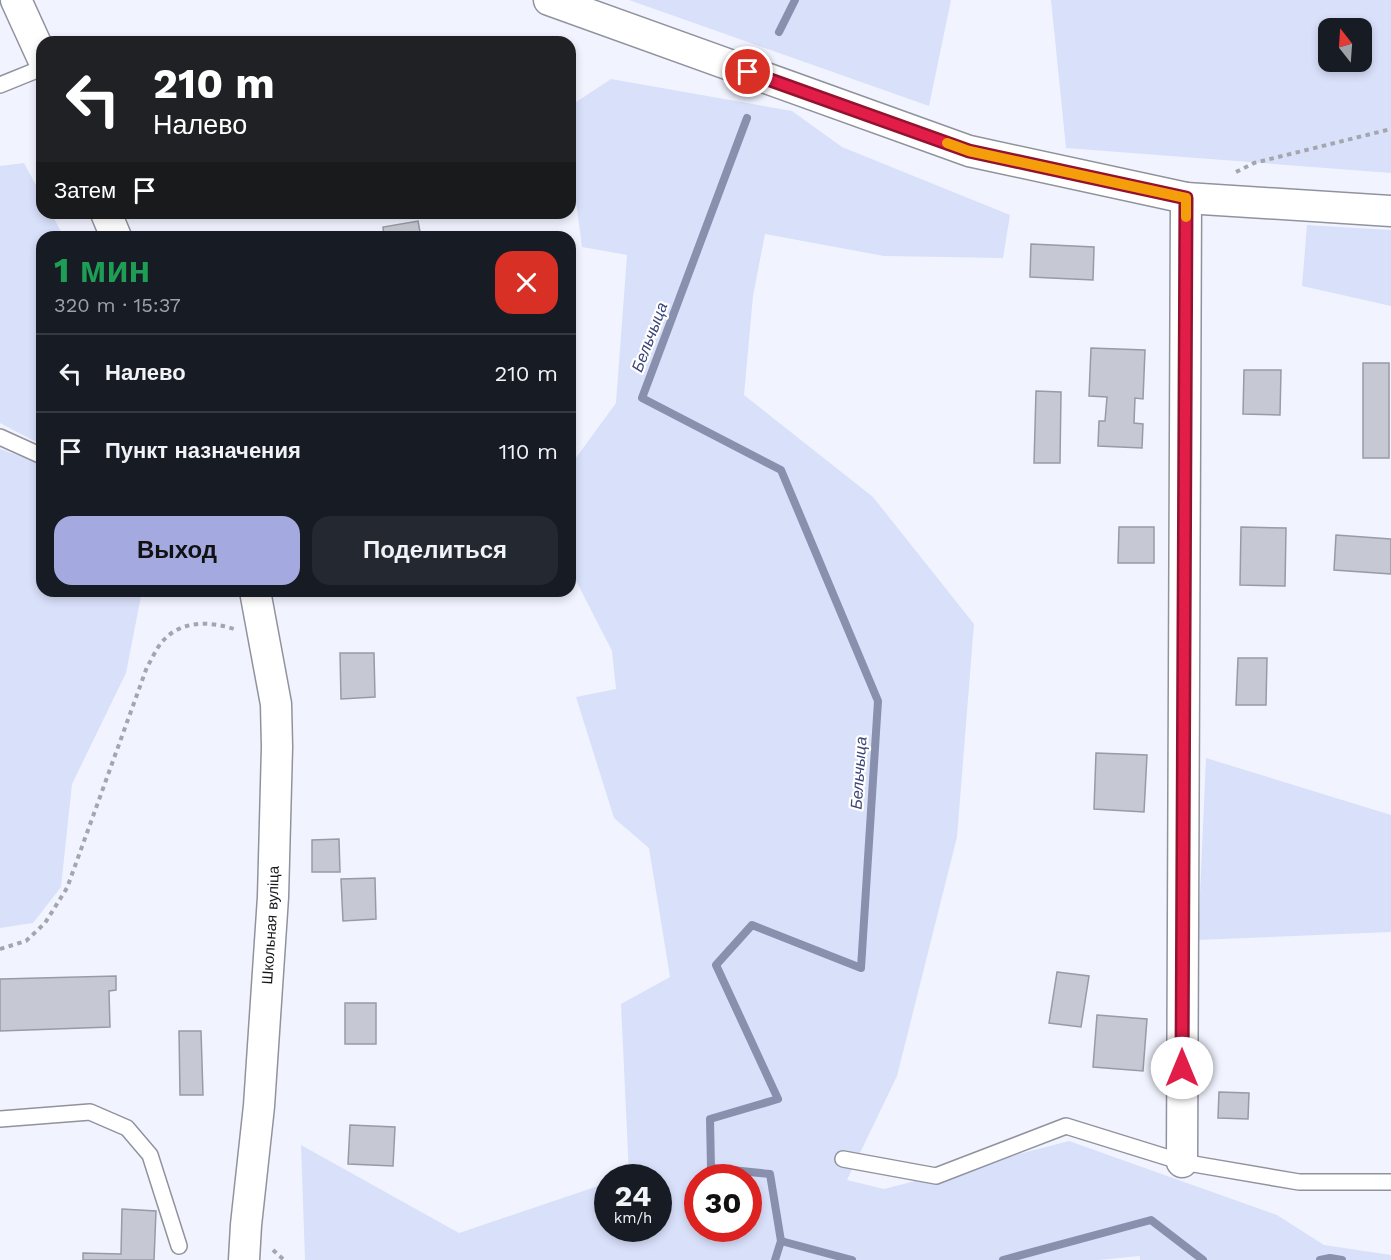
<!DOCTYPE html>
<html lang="ru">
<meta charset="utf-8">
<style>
body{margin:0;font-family:"Work Sans",sans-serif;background:#242831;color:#f1f3f6;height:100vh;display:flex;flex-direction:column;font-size:22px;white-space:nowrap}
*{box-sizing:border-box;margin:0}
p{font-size:20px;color:#9ea1a6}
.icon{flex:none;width:33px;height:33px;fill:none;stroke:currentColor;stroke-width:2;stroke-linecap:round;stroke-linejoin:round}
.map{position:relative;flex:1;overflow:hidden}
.panel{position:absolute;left:36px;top:231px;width:540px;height:366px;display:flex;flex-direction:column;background:#171b24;border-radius:18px;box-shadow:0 3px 9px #0003}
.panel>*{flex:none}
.guide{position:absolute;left:36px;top:36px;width:540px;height:183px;border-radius:18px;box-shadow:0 3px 9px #0003;background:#202124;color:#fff;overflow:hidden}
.needle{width:39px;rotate:343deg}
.fabs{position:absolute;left:1318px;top:18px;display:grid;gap:12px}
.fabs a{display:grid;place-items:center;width:54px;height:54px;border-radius:12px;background:#171b24;box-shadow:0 3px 9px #0003;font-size:30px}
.speed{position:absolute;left:594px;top:1164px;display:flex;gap:12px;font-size:30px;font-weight:700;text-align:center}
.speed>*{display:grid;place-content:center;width:78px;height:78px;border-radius:50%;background:#171b24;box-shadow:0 3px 9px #0003;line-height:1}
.speed small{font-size:15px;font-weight:400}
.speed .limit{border:9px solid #d22;background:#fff;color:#111}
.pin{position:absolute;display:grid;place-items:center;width:51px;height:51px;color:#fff;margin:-26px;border:3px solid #fff;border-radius:50%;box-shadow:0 2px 6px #0007}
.me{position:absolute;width:66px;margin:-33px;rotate:0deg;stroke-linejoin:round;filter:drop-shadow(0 0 4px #0008)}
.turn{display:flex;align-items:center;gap:21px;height:126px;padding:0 18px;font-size:27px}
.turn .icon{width:78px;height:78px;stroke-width:2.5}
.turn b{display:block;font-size:42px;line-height:51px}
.then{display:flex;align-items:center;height:57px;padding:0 18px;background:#0003;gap:12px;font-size:22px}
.round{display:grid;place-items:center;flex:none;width:63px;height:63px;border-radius:18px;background:#242831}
.summary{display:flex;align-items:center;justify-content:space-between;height:102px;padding:0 18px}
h1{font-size:36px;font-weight:700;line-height:45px;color:#1e9e55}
.primary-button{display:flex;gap:12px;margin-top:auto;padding:12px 18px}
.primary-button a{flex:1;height:69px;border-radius:18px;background:#a4aae0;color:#111;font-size:24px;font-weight:700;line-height:69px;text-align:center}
.primary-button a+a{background:#242831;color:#f1f3f6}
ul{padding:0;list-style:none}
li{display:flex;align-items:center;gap:18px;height:78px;padding:0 18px;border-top:2px solid #363941}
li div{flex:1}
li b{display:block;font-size:22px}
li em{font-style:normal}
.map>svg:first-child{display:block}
.green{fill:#d9e0fa;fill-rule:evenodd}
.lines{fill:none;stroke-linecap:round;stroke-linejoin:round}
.stream{stroke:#8990ae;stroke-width:8}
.building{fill:#c6c9d3;stroke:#989ba5;stroke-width:1.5}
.service-casing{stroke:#90939d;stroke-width:18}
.minor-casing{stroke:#90939d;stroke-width:33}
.path{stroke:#a4a6ae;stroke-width:4;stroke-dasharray:4.5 4.5;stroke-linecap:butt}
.service{stroke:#fff;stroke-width:15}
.minor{stroke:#fff;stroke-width:30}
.route-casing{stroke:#92132f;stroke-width:15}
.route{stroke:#e11d48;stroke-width:10}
.slow{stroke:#f59e0b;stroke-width:10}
.labels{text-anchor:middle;stroke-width:4.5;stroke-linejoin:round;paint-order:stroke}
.street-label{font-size:15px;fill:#17181b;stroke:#fff}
.water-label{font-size:16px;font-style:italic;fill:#3a4478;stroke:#fff}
</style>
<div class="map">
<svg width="1391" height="1260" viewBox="0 0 1391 1260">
<rect width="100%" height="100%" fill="#f1f4ff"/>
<!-- green -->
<g class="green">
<path d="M629 0H951L929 106Z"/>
<path d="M1051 0H1391V173L1066 148ZM1362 28V62H1329V28Z"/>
<path d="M611 79 792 111 842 147 1010 215 1003 258 884 256 765 234 753 296 744 395 873 497 974 624 957 837 897 1076 847 1180 884 1189 1069 1141 1277 1215 1324 1245 1391 1255V1260H1140V1256L1099 1260H305L301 1145 459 1233 607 1183 608 1228H658V1178L623 1177 629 1175 621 1004 670 977 649 848 614 818 576 697 616 689 612 651 570 569V466L616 403 627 255 582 247 570 155V106ZM698 1178H748V1228H698Z"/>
<path d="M24 163 42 196V213H51L64 237H42V445L0 423V166Z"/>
<path d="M1307 225 1391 230V306L1302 286Z"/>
<path d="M0 449 42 464V591H142L126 673 72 784 61 887 33 923 0 928Z"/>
<path d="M1206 758 1391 815V932L1198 940Z"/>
</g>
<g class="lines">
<!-- stream -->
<g class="stream">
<path d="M779 32 795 0"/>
<path d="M747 118 642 398 781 470 878 701 861 968 752 925 716 965 778 1099 710 1119 711 1168 770 1174 781 1241 775 1260"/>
<path d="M781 1241 852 1260"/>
<path d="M1003 1260 1151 1220 1203 1260"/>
<path d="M1320 1260 1330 1258 1342 1260"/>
</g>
</g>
<!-- building -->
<g class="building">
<path d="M418 221 421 237H384L383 227Z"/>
<path d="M1031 244 1094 247 1093 280 1030 277Z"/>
<path d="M1091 348 1145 350 1143 399 1135 398 1134 423 1143 424 1142 448 1098 446 1099 421H1105L1107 397 1089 396Z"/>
<rect x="1363" y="363" width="26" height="95"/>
<path d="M1244 370H1281L1280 415 1243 414Z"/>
<path d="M1036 391 1061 392 1060 463H1034Z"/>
<path d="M1119 527H1154V563H1118Z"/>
<path d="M1241 527 1286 528 1285 586 1240 585Z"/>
<path d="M1336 535 1391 539V574L1334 570Z"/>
<path d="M340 653H374L375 697 341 699Z"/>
<path d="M1238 658H1267L1266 705H1236Z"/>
<path d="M1096 753 1147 755 1144 812 1094 809Z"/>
<path d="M339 839 340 872H312V840Z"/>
<path d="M375 878 376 919 343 921 341 879Z"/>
<path d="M1057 972 1089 976 1081 1027 1049 1023Z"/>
<path d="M116 976V990L109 991 110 1027 0 1031V979Z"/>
<rect x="345" y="1003" width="31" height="41"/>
<path d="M1097 1015 1147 1019 1143 1071 1093 1067Z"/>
<path d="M179 1031H201L203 1095H180Z"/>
<path d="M1219 1092 1249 1093 1248 1119 1218 1118Z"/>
<path d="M350 1125 395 1127 393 1166 348 1164Z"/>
<path d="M122 1209 156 1211 154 1260H83V1253L121 1254Z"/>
</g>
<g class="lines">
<defs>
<g id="service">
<path d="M0 85 42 68"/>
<path d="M0 437 42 456"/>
<path d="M0 1119 90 1112 127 1128 150 1155 179 1246"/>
<path d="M843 1159 936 1176 1066 1126 1182 1162 1299 1182H1391"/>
</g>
<g id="minor">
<path d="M16 0 42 57"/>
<path d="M549 0 969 151 1186 198 1391 211"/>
<path d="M106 213 116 237"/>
<path d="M1182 1162 1186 198"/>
<path id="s1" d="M244 1260 246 1225 259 1106 273 897 277 747 276 704 255 591"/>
</g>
</defs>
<!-- service casing -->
<use href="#service" class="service-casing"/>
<!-- minor casing -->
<use href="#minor" class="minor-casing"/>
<!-- path -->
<g class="path">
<path d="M1236 172 1254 163 1391 129"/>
<path d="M0 949 26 941 45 923 67 888 147 667C152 659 156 649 162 642 180 620 210 621 234 629"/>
<path d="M273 1250 284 1260"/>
</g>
<!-- service -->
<use href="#service" class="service"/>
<!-- minor -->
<use href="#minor" class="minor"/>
</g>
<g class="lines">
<defs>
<path id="route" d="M748 72 969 151 1186 198 1182 1068"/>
</defs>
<!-- route casing -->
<use href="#route" class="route-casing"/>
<!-- route -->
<use href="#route" class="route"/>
<!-- slow -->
<path class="slow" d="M947 143 969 151 1186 198V217"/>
</g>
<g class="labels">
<!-- street labels -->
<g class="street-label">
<text dy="5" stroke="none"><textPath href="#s1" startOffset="336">Школьная вуліца</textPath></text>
</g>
<!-- water labels -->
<g class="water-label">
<text transform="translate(649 337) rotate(-69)" y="6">Бельчыца</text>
<text transform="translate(858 773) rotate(-86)" y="6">Бельчыца</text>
</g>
</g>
</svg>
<div class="fabs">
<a><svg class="needle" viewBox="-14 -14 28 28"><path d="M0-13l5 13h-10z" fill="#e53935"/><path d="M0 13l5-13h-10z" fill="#9ea1a6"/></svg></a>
</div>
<div class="speed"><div>24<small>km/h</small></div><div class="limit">30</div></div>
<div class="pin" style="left:748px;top:72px;background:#d93025"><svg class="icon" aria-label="arrive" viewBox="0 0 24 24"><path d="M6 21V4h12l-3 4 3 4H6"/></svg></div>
<svg class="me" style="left:1182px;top:1068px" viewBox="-20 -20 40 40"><circle r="19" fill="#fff"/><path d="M0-13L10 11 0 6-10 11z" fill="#e11d48"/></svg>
<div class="guide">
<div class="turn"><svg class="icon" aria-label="left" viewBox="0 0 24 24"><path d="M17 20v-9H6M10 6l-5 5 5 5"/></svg><div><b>210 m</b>Налево</div></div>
<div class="then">Затем<svg class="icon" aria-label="arrive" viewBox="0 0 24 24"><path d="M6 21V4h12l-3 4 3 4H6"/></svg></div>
</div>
<section class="panel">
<div class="summary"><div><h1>1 мин</h1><p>320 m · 15:37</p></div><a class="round" style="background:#d93025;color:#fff"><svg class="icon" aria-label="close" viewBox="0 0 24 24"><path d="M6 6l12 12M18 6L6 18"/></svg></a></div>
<ul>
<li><svg class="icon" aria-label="left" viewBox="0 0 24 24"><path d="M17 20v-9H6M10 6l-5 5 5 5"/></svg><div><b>Налево</b></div><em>210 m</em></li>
<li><svg class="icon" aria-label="arrive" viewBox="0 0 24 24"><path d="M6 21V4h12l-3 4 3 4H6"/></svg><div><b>Пункт назначения</b></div><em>110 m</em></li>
</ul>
<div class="primary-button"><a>Выход</a><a>Поделиться</a></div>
</section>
</div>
